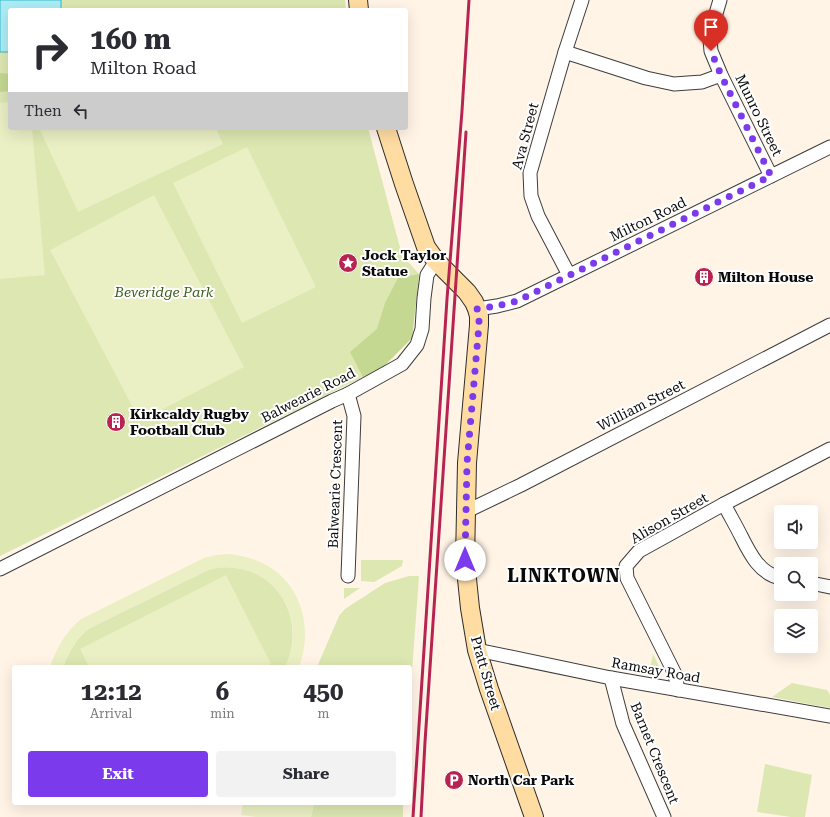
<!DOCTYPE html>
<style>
body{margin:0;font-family:"Roboto Serif",serif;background:#f2f2f3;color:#2b2b33;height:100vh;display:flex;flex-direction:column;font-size:15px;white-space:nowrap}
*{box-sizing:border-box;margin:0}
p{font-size:13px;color:#7c7c81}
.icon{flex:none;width:22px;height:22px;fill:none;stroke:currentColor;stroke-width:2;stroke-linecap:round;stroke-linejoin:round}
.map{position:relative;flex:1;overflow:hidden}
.sheet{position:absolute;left:12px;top:665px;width:400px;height:140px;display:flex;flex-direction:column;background:#fff;border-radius:4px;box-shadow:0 4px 16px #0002}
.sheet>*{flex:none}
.hud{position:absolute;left:8px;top:8px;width:400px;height:122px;border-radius:4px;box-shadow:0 4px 16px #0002;background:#fff;color:#2b2b33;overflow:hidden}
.controls{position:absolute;left:774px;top:505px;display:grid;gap:8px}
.controls a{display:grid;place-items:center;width:44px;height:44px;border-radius:4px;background:#fff;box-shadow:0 4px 16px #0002;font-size:20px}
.pin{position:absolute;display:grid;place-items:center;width:34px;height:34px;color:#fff;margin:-41px -17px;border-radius:50% 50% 50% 0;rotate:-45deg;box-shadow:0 0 4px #0007}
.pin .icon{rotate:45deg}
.me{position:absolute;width:44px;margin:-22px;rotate:0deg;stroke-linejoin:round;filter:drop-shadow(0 0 3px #0008)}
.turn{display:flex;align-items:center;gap:14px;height:84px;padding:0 16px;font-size:18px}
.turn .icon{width:52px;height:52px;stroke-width:2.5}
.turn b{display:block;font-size:28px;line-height:34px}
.then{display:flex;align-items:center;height:38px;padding:0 16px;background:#0003;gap:8px;font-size:15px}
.eta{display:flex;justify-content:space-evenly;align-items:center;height:68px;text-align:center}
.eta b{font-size:24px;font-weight:700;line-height:28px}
.cta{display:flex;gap:8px;margin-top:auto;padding:8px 16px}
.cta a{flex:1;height:46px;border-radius:4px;background:#7c3aed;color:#fff;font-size:16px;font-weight:700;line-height:46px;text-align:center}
.cta a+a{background:#f2f2f3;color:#2b2b33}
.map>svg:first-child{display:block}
.green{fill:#dce7b2}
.forest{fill:#c4d891}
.pitch{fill:#ebefc4}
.water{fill:#acedf5;stroke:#34b7cc}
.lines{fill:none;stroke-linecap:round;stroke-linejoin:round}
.street-casing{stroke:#3d3d3d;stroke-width:15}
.secondary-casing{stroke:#2c2c2c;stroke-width:20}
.street{stroke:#fff;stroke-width:13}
.secondary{stroke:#ffdca2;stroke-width:18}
.rail{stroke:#b72452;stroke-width:3}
.route{stroke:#7c3aed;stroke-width:7;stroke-dasharray:0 12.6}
.labels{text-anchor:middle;stroke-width:4;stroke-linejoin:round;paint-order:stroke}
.street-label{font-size:14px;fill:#0a0a0a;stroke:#fff}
.poi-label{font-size:14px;font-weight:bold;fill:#0a0a0a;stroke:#fff;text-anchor:start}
.park-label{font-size:14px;font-style:italic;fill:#3c5f1c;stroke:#fff}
.district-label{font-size:18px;font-weight:bold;letter-spacing:1px;fill:#0a0a0a;stroke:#fff}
</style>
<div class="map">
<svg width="830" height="817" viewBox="0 0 830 817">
<rect width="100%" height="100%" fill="#fff4e6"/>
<!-- green -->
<g class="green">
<path d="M0 0H345L346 10H10V128H368L402 255 419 274 412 338 383 367 0 556Z"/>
<path d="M361 560H403L402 566 374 582 361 581Z"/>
<path d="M219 567C231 567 244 568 255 573 290 590 302 633 285 667H63C69 652 76 639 88 629L208 570Z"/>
<path d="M409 576H419L410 699V667H317L339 616 345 609 385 583Z"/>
<path d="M344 588H360L344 599Z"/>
<path d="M653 654 662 672 660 676 649 674Z"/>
<path d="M792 683 827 690 830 695V708L772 697Z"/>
<path d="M765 764 812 775 805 817H791L757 812Z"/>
<path d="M314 803H403V817H311Z"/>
</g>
<!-- forest -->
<g class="forest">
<path d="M0 73 10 74V91L0 92Z"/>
<path d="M419 274 412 338 383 367 363 377 350 352 377 329 385 303 398 278Z"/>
</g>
<!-- pitch -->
<g class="pitch">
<path d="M10 102V128H32L45 275 0 279V103Z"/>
<path d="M39 128H216L223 144 78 212Z"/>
<path d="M247 147 316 287 242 323 173 183Z"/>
<path d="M154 195 244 367 140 421 50 250Z"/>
<path d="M230 554C240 556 250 557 260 562 301 580 314 627 299 667H285C312 613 267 555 208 570L88 629C76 639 69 652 63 667H50C57 647 65 633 81 619L204 558 217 555Z"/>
<path d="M226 575 271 664 265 667H89L80 649Z"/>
<path d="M243 803H314L311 817H256L241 815Z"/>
</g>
<!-- water -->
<path class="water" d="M0 0H61V10H10V52H0Z"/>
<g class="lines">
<defs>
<g id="street">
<path d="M720 0 712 27 710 40 711 51 721 75 771 176"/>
<path d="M565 52 646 78 674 84 702 82 721 75"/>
<path d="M569 275 538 216 531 196 530 173 565 52 582 0"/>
<path d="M477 309 497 306 517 301 830 147"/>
<path d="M348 394 354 416 348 576"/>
<path d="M724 504C729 514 735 524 740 534 749 552 759 574 781 578"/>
<path d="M465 512 521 485 830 325"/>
<path d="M0 569 332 401 348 394 402 364 417 345 422 329 424 298 427 275 436 261"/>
<path d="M811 583 830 587"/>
<path d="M477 650 611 678 830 716"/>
<path d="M611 678 623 724 664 817"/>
<path d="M678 690 675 674 627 578 626 566 639 551 724 504 830 449"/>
</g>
<g id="secondary">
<path d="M358 0 359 10"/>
<path d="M386 128 404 184 426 247 436 261 467 292 474 302 477 309 479 316V325L467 463 465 560 467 579 470 608 477 650 489 689 534 817"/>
</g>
</defs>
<!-- street casing -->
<use href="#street" class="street-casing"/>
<!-- secondary casing -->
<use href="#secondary" class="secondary-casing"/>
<!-- street -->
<use href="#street" class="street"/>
<!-- secondary -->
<use href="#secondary" class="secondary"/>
<!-- rail -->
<g class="rail">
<path d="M413 817 418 741 447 299 462 111 469 0"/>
<path d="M421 817 425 742 466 132"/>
</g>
</g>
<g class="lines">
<!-- route -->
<path class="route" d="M465 560 467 463 479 325V316L477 309 497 306 517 301 771 176 721 75 711 51"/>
</g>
<!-- icons -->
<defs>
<symbol id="sight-disc" viewBox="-11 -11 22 22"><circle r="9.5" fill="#b72452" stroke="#fff"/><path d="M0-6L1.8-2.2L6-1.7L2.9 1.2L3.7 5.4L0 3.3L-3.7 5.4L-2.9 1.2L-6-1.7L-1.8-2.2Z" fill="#fff"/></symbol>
<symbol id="building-disc" viewBox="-11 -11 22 22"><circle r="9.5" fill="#b72452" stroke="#fff"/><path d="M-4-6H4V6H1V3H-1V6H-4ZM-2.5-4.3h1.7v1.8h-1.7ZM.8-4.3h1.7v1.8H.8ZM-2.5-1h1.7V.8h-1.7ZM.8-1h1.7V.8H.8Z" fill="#fff"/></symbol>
<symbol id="parking-disc" viewBox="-11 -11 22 22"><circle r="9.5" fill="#b72452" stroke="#fff"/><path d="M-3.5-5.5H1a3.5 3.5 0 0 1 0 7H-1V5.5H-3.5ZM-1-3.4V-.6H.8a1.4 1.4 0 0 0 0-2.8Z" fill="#fff"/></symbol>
</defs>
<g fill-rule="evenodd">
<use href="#sight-disc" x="337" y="252" width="22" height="22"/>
<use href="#building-disc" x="693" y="266" width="22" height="22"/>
<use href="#building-disc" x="105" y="411" width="22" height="22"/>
<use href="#parking-disc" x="443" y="769" width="22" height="22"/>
</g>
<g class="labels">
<!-- street labels -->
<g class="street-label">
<text transform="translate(759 115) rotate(64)" y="5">Munro Street</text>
<text transform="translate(525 136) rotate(-75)" y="5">Ava Street</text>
<text transform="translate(648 219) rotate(-26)" y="5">Milton Road</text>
<text transform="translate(308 395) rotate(-27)" y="5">Balwearie Road</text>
<text transform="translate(641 405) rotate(-27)" y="5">William Street</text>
<text transform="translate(335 484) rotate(-88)" y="5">Balwearie Crescent</text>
<text transform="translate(669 518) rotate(-30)" y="5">Alison Street</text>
<text transform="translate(656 670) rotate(10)" y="5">Ramsay Road</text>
<text transform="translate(486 673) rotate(74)" y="5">Pratt Street</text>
<text transform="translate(655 753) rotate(68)" y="5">Barnet Crescent</text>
</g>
<!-- poi labels -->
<g class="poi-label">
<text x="362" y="260">Jock Taylor<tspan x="362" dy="16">Statue</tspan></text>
<text x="718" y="282">Milton House</text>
<text x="130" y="419">Kirkcaldy Rugby<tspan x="130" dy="16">Football Club</tspan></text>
<text x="468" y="785">North Car Park</text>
</g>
<!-- park labels -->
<g class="park-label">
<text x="164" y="297">Beveridge Park</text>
</g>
<!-- district labels -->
<g class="district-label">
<text x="564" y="582">LINKTOWN</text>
</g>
</g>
</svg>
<div class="controls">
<a><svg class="icon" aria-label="sound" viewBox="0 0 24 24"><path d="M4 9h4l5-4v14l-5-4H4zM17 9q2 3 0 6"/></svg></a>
<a><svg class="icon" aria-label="search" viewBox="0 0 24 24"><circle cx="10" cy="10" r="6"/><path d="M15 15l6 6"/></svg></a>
<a><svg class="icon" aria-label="layers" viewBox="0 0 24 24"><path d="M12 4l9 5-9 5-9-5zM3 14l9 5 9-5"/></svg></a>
</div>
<div class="pin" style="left:711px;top:51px;background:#d93025"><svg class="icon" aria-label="arrive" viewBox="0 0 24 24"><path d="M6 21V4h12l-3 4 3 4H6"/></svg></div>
<svg class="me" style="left:465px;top:560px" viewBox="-20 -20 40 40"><circle r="19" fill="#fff"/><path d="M0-13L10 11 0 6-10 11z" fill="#7c3aed"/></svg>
<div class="hud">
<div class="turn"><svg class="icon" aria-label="right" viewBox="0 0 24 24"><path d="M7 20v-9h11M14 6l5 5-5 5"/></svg><div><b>160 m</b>Milton Road</div></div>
<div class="then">Then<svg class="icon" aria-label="left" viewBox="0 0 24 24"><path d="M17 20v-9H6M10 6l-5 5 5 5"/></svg></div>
</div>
<section class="sheet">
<div class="eta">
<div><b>12:12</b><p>Arrival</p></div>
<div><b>6</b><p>min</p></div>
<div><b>450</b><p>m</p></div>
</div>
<div class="cta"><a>Exit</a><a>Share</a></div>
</section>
</div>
